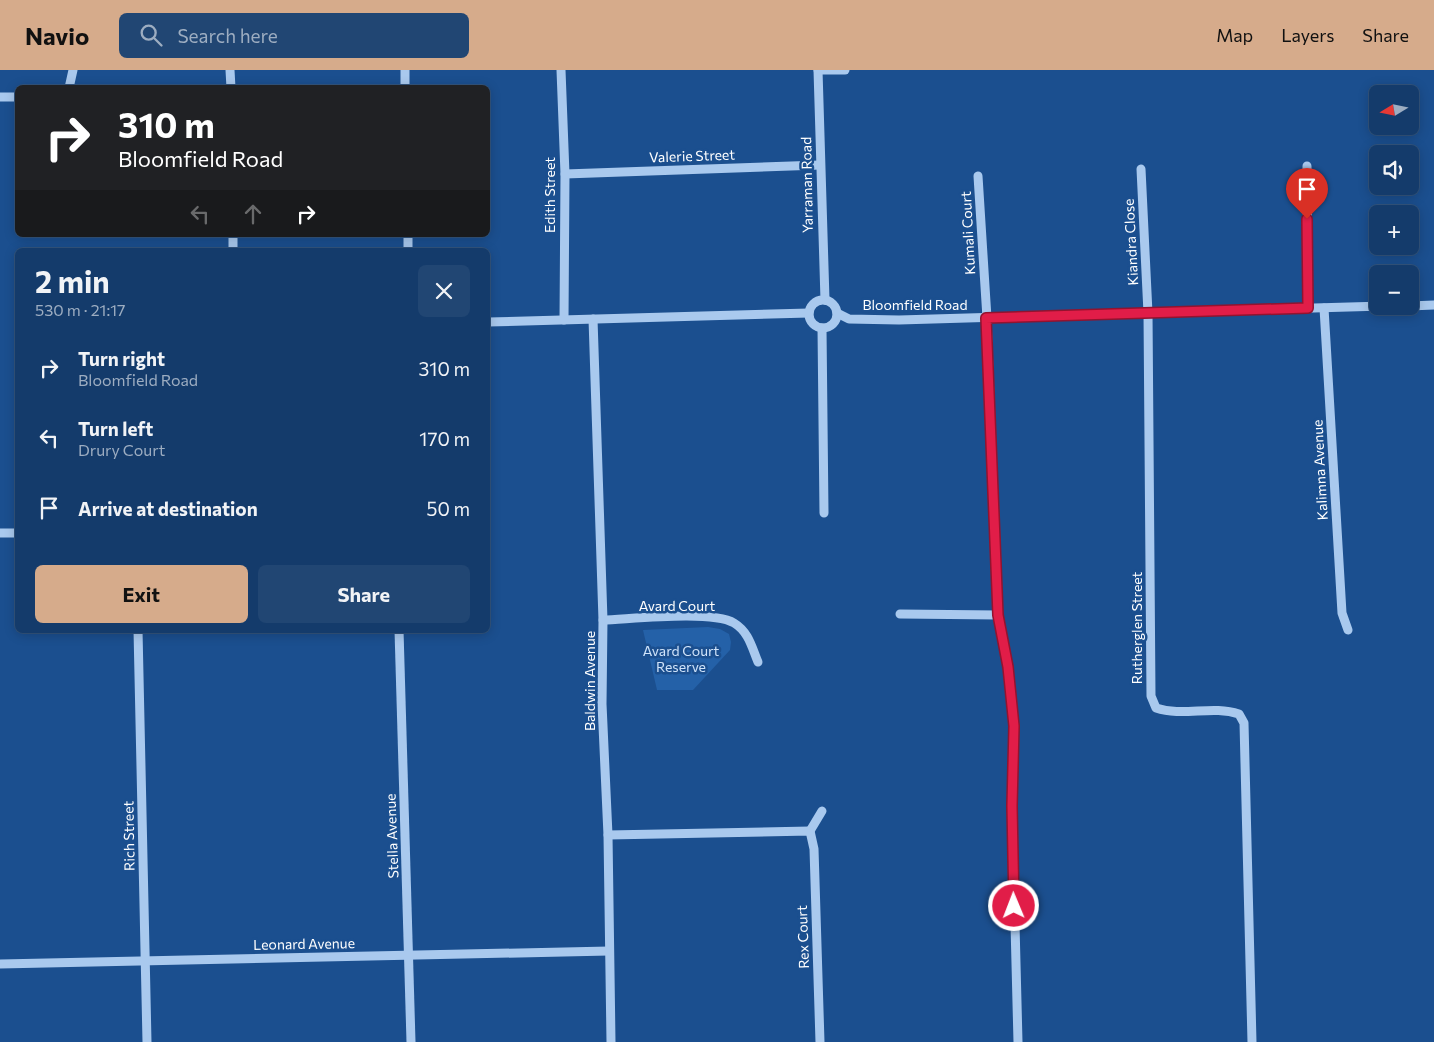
<!DOCTYPE html>
<meta charset="utf-8">
<style>
body{margin:0;font-family:Commissioner,sans-serif;background:#214673;color:#f1f3f6;height:100vh;display:flex;flex-direction:column;font-size:19px;white-space:nowrap}
*{box-sizing:border-box;margin:0}
p{font-size:16px;color:#9dadc1}
.icon{flex:none;width:28px;height:28px;fill:none;stroke:currentColor;stroke-width:2;stroke-linecap:round;stroke-linejoin:round}
.map{position:relative;flex:1;overflow:hidden}
.panel{position:absolute;left:15px;top:178px;width:475px;height:385px;display:flex;flex-direction:column;background:#143b6b;border-radius:8px;box-shadow:0 2px 12px #0003,0 0 0 1px #33557e}
.panel>*{flex:none}
.banner{position:absolute;left:15px;top:15px;width:475px;height:152px;border-radius:8px;box-shadow:0 2px 12px #0003,0 0 0 1px #33557e;background:#202124;color:#fff;overflow:hidden}
.needle{width:32px;rotate:260deg}
.controls{position:absolute;left:1369px;top:15px;display:grid;gap:10px}
.controls a{display:grid;place-items:center;width:50px;height:50px;border-radius:8px;background:#143b6b;box-shadow:0 2px 12px #0003,0 0 0 1px #33557e;font-size:25px}
.pin{position:absolute;display:grid;place-items:center;width:42px;height:42px;color:#fff;margin:-51px -21px;border-radius:50% 50% 50% 0;rotate:-45deg;box-shadow:0 0 5px #0007}
.pin .icon{rotate:45deg}
.me{position:absolute;width:55px;margin:-28px;rotate:359deg;stroke-linejoin:round;filter:drop-shadow(0 0 4px #0008)}
.turn{display:flex;align-items:center;gap:18px;height:105px;padding:0 20px;font-size:22px}
.turn .icon{width:65px;height:65px;stroke-width:2.5}
.turn b{display:block;font-size:35px;line-height:42px}
.lanes{display:flex;align-items:center;height:48px;padding:0 20px;background:#0003;justify-content:center;gap:25px;direction:ltr}
.lanes .off{opacity:.35}
.round{display:grid;place-items:center;flex:none;width:52px;height:52px;border-radius:8px;background:#214673}
.headline{display:flex;align-items:center;justify-content:space-between;height:85px;padding:0 20px}
h1{font-size:30px;font-weight:700;line-height:38px}
.button{display:flex;gap:10px;margin-top:auto;padding:10px 20px}
.button a{flex:1;height:58px;border-radius:8px;background:#d6ab8b;color:#111;font-size:20px;font-weight:700;line-height:58px;text-align:center}
.button a+a{background:#214673;color:#f1f3f6}
ul{padding:0;list-style:none}
li{display:flex;align-items:center;gap:15px;height:70px;padding:0 20px}
li div{flex:1}
li b{display:block;font-size:19px}
li em{font-style:normal}
header{display:flex;align-items:center;gap:30px;box-sizing:border-box;height:70px;padding:0 25px;background:#d6ab8b;color:#111}
header strong{font-size:24px}
nav{display:flex;gap:28px;margin-inline-start:auto;font-size:18px}
.search{width:350px;height:45px;background:#214673;display:flex;align-items:center;gap:12px;box-sizing:border-box;padding:0 18px;border-radius:8px;color:#9dadc1;font-size:19px}
.map>svg:first-child{display:block}
.green{fill:#2461a8}
.lines{fill:none;stroke-linecap:round;stroke-linejoin:round}
.minor{stroke:#a9c9ee;stroke-width:9}
.route-casing{stroke:#92132f;stroke-width:12}
.route{stroke:#e11d48;stroke-width:9}
.labels{text-anchor:middle;stroke-width:5;stroke-linejoin:round;paint-order:stroke}
.street-label{font-size:14px;fill:#fff;stroke:#1b4f8f}
.park-label{font-size:14px;fill:#cfe3fa;stroke:#1b4f8f}
</style>
<header>
<strong>Navio</strong>
<div class="search"><svg class="icon" aria-label="search" viewBox="0 0 24 24"><circle cx="10" cy="10" r="6"/><path d="M15 15l6 6"/></svg>Search here</div>
<nav><a>Map</a><a>Layers</a><a>Share</a></nav>
</header>
<div class="map">
<svg width="1434" height="972" viewBox="0 0 1434 972">
<rect width="100%" height="100%" fill="#1b4f8f"/>
<!-- green -->
<path class="green" d="M708 557 720 559 729 564 731 572 730 580 693 620H657L643 560Z"/>
<g class="lines">
<!-- minor -->
<g class="minor">
<path d="M230 0 231 18"/>
<path d="M405 0V18"/>
<path d="M561 0 565 104 564 250"/>
<path d="M818 0 825 230"/>
<path d="M818 0H845"/>
<path d="M69 18 73 0"/>
<path d="M0 27H18"/>
<path d="M1307 96 1308 238"/>
<path d="M1141 99 1148 243 1151 626 1156 638C1183 647 1212 635 1239 644L1244 653 1252 972"/>
<path d="M565 104 820 95"/>
<path d="M978 106 987 248 998 545 1008 597 1014 656 1012 736 1018 972"/>
<path d="M233 165V180"/>
<path d="M408 165V180"/>
<circle cx="823" cy="244" r="14"/>
<path d="M1410 236 1434 235"/>
<path d="M1324 238 1342 543 1348 560"/>
<path d="M837 243 849 249 899 250 1384 236"/>
<path d="M593 249 603 550 602 634 608 765 611 972"/>
<path d="M488 252 809 243"/>
<path d="M822 258 824 443"/>
<path d="M0 463H18"/>
<path d="M900 544 998 545"/>
<path d="M603 550C632 549 712 540 734 553 749 562 752 578 758 592"/>
<path d="M138 560 147 972"/>
<path d="M399 560 411 972"/>
<path d="M810 761 822 741"/>
<path d="M608 765 810 761 814 779 820 972"/>
<path d="M0 894 609 881"/>
</g>
</g>
<g class="lines">
<defs>
<path id="route" d="M1014 836 1012 736 1014 656 1008 597 998 545 986 248 1308 238 1307 149"/>
</defs>
<!-- route casing -->
<use href="#route" class="route-casing"/>
<!-- route -->
<use href="#route" class="route"/>
</g>
<g class="labels">
<!-- street labels -->
<g class="street-label">
<text transform="translate(692 86) rotate(-2)" y="5">Valerie Street</text>
<text transform="translate(807 115) rotate(-91)" y="5">Yarraman Road</text>
<text transform="translate(550 125) rotate(-90)" y="5">Edith Street</text>
<text transform="translate(968 163) rotate(-93)" y="5">Kumali Court</text>
<text transform="translate(1131 172) rotate(-93)" y="5">Kiandra Close</text>
<text x="915" y="240">Bloomfield Road</text>
<text transform="translate(1320 400) rotate(-93)" y="5">Kalimna Avenue</text>
<text x="677" y="541">Avard Court</text>
<text transform="translate(1137 558) rotate(-90)" y="5">Rutherglen Street</text>
<text transform="translate(590 611) rotate(-90)" y="5">Baldwin Avenue</text>
<text transform="translate(129 766) rotate(-91)" y="5">Rich Street</text>
<text transform="translate(392 766) rotate(-92)" y="5">Stella Avenue</text>
<text transform="translate(803 867) rotate(-92)" y="5">Rex Court</text>
<text transform="translate(304 874) rotate(-1)" y="5">Leonard Avenue</text>
</g>
<!-- park labels -->
<g class="park-label">
<text x="681" y="586">Avard Court<tspan x="681" dy="16">Reserve</tspan></text>
</g>
</g>
</svg>
<div class="controls">
<a><svg class="needle" viewBox="-14 -14 28 28"><path d="M0-13l5 13h-10z" fill="#e53935"/><path d="M0 13l5-13h-10z" fill="#9dadc1"/></svg></a>
<a><svg class="icon" aria-label="sound" viewBox="0 0 24 24"><path d="M4 9h4l5-4v14l-5-4H4zM17 9q2 3 0 6"/></svg></a>
<a>+</a>
<a>−</a>
</div>
<div class="pin" style="left:1307px;top:149px;background:#d93025"><svg class="icon" aria-label="arrive" viewBox="0 0 24 24"><path d="M6 21V4h12l-3 4 3 4H6"/></svg></div>
<svg class="me" style="left:1014px;top:836px" viewBox="-20 -20 40 40"><circle r="17" fill="#e11d48" stroke="#fff" stroke-width="3"/><path d="M0-11L8 9 0 5-8 9z" fill="#fff"/></svg>
<div class="banner">
<div class="turn"><svg class="icon" aria-label="right" viewBox="0 0 24 24"><path d="M7 20v-9h11M14 6l5 5-5 5"/></svg><div><b>310 m</b>Bloomfield Road</div></div>
<div class="lanes"><svg class="icon off" aria-label="left" viewBox="0 0 24 24"><path d="M17 20v-9H6M10 6l-5 5 5 5"/></svg><svg class="icon off" aria-label="ahead" viewBox="0 0 24 24"><path d="M12 20V5M6 11l6-6 6 6"/></svg><svg class="icon" aria-label="right" viewBox="0 0 24 24"><path d="M7 20v-9h11M14 6l5 5-5 5"/></svg></div>
</div>
<section class="panel">
<div class="headline"><div><h1>2 min</h1><p>530 m · 21:17</p></div><a class="round"><svg class="icon" aria-label="close" viewBox="0 0 24 24"><path d="M6 6l12 12M18 6L6 18"/></svg></a></div>
<ul>
<li><svg class="icon" aria-label="right" viewBox="0 0 24 24"><path d="M7 20v-9h11M14 6l5 5-5 5"/></svg><div><b>Turn right</b><p>Bloomfield Road</p></div><em>310 m</em></li>
<li><svg class="icon" aria-label="left" viewBox="0 0 24 24"><path d="M17 20v-9H6M10 6l-5 5 5 5"/></svg><div><b>Turn left</b><p>Drury Court</p></div><em>170 m</em></li>
<li><svg class="icon" aria-label="arrive" viewBox="0 0 24 24"><path d="M6 21V4h12l-3 4 3 4H6"/></svg><div><b>Arrive at destination</b></div><em>50 m</em></li>
</ul>
<div class="button"><a>Exit</a><a>Share</a></div>
</section>
</div>
